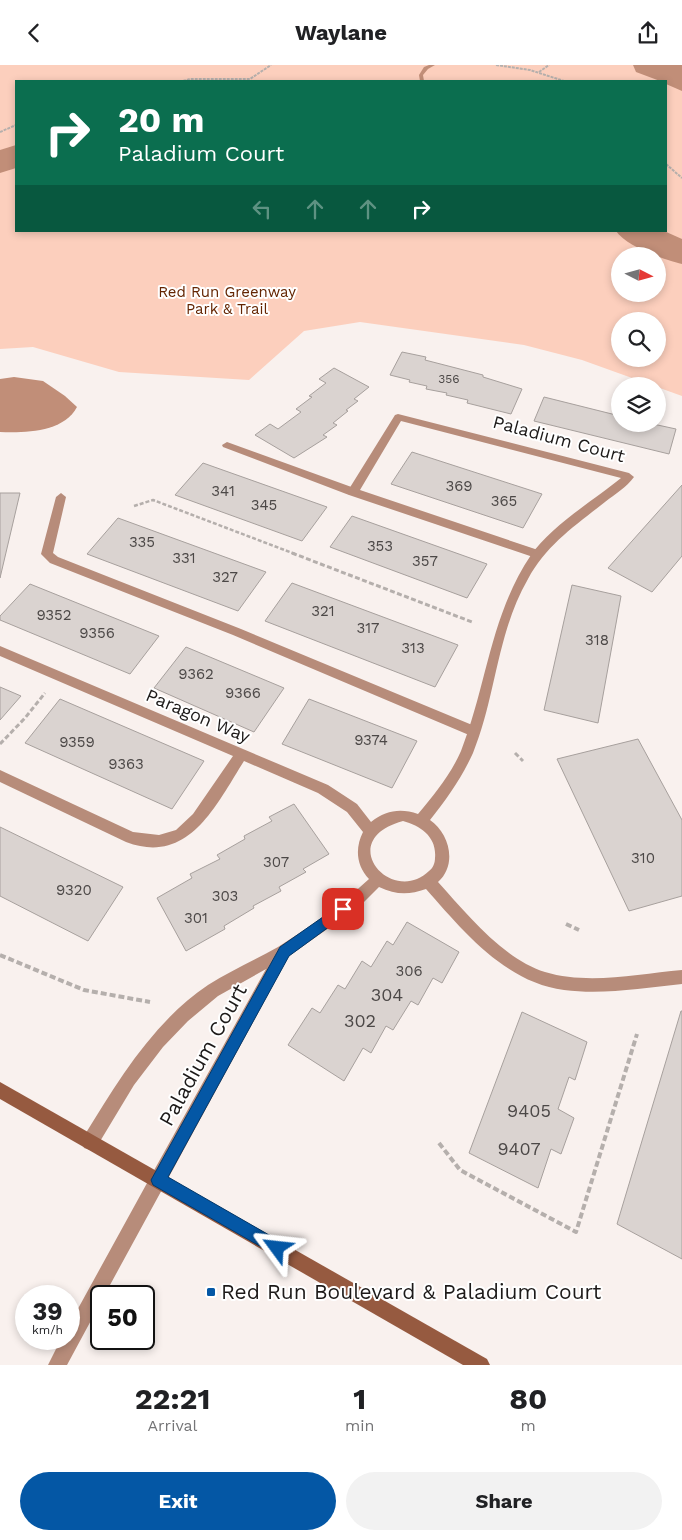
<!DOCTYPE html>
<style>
body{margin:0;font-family:"Work Sans",sans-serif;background:#f2f2f2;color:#202124;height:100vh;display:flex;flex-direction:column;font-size:19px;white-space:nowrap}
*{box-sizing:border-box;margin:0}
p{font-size:16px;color:#757577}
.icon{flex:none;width:28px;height:28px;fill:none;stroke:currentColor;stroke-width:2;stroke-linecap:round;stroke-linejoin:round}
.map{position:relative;height:1300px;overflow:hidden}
.side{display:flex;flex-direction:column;background:#fff;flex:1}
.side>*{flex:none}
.top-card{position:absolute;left:15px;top:15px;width:652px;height:152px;border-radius:0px;box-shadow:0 2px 8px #0003;background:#0b6e4f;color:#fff;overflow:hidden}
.needle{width:32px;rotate:96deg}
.buttons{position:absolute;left:611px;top:182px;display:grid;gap:10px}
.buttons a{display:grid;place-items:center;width:55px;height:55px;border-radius:50%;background:#fff;box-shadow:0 2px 8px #0003;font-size:25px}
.speed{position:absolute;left:15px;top:1220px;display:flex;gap:10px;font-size:25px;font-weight:700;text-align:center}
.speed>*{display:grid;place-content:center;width:65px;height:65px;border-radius:50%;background:#fff;box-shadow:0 2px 8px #0003;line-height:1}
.speed small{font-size:12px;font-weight:400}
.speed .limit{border:2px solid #111;border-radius:8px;background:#fff;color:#111}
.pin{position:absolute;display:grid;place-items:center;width:42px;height:42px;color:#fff;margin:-21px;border-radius:10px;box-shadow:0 2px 8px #0006}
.me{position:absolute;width:55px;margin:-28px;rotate:300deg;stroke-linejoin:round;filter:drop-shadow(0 0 4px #0008)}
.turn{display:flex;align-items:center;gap:18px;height:105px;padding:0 20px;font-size:22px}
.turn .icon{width:65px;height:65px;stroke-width:2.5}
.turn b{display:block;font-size:35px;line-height:42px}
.lanes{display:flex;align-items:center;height:48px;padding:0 20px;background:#0003;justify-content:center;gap:25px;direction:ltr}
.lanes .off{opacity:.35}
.eta{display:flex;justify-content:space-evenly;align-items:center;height:85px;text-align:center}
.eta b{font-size:30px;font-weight:700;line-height:35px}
.action{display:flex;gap:10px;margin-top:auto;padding:10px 20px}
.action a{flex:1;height:58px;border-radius:30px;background:#0457a5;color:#fff;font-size:20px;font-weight:700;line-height:58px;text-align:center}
.action a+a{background:#f2f2f2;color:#202124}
header{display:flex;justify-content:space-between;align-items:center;height:65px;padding:0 20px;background:#fff;font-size:22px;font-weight:700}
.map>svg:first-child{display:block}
.green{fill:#fccfbd;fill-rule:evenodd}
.water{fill:#c18e78}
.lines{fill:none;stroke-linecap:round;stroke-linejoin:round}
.stream{fill:#c18e78;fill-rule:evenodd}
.river{fill:#c18e78;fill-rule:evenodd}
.building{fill:#dad3d0;stroke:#a7a09d}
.path-far3{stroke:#b5afac;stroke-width:2;stroke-dasharray:3 1;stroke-linecap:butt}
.path-far2{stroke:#b5afac;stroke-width:2.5;stroke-dasharray:4 2;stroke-linecap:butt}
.path-far1{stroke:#b5afac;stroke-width:3;stroke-dasharray:5 2.5;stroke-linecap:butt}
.path{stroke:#b5afac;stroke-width:4;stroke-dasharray:6 3;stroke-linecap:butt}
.lane{fill:#b78c7a;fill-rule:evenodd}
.street{fill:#b78c7a;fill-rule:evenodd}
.secondary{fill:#965a40;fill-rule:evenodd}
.route{fill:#0457a5;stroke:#03396b}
.poi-dot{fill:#0457a5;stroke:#fff;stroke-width:2}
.labels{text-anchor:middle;stroke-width:4;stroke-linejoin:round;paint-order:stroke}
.far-number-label{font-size:12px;fill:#4c4847}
.far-park-label{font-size:15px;fill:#642502;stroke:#fff}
.number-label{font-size:15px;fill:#4c4847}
.street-label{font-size:18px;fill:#1d1a19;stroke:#fff}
.near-number-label{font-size:18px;fill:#4c4847}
.near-street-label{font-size:21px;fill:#1d1a19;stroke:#fff}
.near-poi-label{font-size:21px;fill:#1d1a19;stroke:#fff;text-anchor:start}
</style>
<header><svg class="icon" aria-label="back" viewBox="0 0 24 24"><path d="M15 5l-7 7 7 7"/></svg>Waylane<svg class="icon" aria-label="share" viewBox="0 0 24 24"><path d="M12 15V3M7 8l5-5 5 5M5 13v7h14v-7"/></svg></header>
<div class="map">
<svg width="682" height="1300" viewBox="0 0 682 1300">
<rect width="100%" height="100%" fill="#f9f1ee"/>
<!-- green -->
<path class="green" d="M0 0H682V331L582 295 524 280 360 257 304 266 249 315 119 307 33 282 0 284ZM16 16H666V166H16ZM620 191H658V229H620ZM620 256H658V294H620Z"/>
<!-- water -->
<g class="water">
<path d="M633 0H682V26L666 19V16H660L636 7Z"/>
<path d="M14 312 43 316 65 331 77 342C64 367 26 368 0 367V314Z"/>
</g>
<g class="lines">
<!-- stream -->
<path class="stream" d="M429 0H435L428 4 423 10 424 16H420L419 10 424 2Z"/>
<!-- river -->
<g class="river">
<path d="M16 80V103L0 108V85Z"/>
<path d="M616 166H664L682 174V199C664 195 626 181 616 166Z"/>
</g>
</g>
<!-- building -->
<g class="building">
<path d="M402 287 426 292 425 295 483 310V312L522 324 511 349 467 338 468 335 446 330 447 328 426 324 427 321 409 317 410 315 390 310Z"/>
<path d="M334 303 369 322 354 334 358 336 346 345 348 346 333 358 337 360 323 370 327 372 294 393 255 370 270 359 278 364 301 347 296 344 312 332 309 331 326 318 319 314Z"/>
<path d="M544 332 620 351V359H653L676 364 669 389 534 356Z"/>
<path d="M412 387 542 429 523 463 391 419Z"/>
<path d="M203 398 327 442 302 476 175 430Z"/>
<path d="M682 420V491L652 527 608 503Z"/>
<path d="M0 428H20L0 513Z"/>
<path d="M352 451 487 499 467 533 330 482Z"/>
<path d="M118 453 266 507 238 546 87 489Z"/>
<path d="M292 518 458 580 435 622 265 556Z"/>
<path d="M30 519 159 571 130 609 0 555V551Z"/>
<path d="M572 520 621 531 598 658 544 645Z"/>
<path d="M186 582 284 623 254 667 154 623Z"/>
<path d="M0 622 21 631 0 655Z"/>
<path d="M60 634 204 696 172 744 25 678Z"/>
<path d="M309 634 417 676 392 723 282 679Z"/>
<path d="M638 674 682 755V831L629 846 557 694Z"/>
<path d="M294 739 329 789 303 804 306 807 279 822 281 826 253 841 254 843 224 861 225 864 186 886 157 833 192 813 190 809 220 794 217 790 245 774 244 771 272 756 269 752Z"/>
<path d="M0 762 123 822 88 876 0 831Z"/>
<path d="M407 857 459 887 442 918 433 913 418 940 411 936 393 965 386 961 371 988 363 983 344 1016 288 980 312 943 320 948 338 920 345 924 362 896 371 902 387 876 393 880Z"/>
<path d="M681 946H682V1194L617 1159Z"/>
<path d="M522 947 587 977 575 1015 569 1012 558 1044 574 1053 561 1089 551 1084 538 1123 469 1088Z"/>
</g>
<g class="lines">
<!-- path-far3 -->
<g class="path-far3">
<path d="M496 0 530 5 564 16"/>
<path d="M539 7 549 0"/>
<path d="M183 16 190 14H250L271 0"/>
<path d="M0 67 16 60"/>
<path d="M666 99 682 113"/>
</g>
<!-- path-far2 -->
<path class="path-far2" d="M134 441 153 435 295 489"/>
<!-- path-far1 -->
<g class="path-far1">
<path d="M292 488 472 557"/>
<path d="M0 679 25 653 45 628"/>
<path d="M515 688 523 696"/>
</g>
<!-- path -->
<g class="path">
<path d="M566 859 579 865"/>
<path d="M0 890 84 925 150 937"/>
<path d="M439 1078 460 1105 576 1167 637 969"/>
</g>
<!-- lane -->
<g class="lane">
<path d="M227 377 357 424 541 486 543 489 537 493 533 492 349 430 223 382 222 380Z"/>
<path d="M61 428 66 432 53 488 58 492 241 564 477 662 479 666 477 670 473 671 469 670 233 570 50 498 41 489 56 432Z"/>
<path d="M158 1107 164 1109 166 1115 164 1121 104 1231H101V1237L67 1300H48L61 1274H69V1260L152 1109Z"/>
</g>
<!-- street -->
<path class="street" d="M398 349 629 408 634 412C627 422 615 429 605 437 576 460 546 480 528 514 497 567 496 632 473 688 462 712 447 734 430 755 449 768 458 799 438 817 466 848 503 894 545 907 588 920 638 909 682 905V919C643 923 603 930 564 925 506 918 463 866 426 824 409 830 396 830 379 822L360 841 289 891 164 1121 158 1123 152 1121 150 1115 152 1109 266 904 218 931 188 956 163 982 134 1020 96 1083 90 1085 84 1083 82 1077 84 1071C118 1016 153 957 208 920 230 906 255 895 278 882 310 862 342 839 369 814 356 800 355 783 363 767L347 747 318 728 244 696C216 740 189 801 126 777L0 717V705L133 767 159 770 176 765 193 749 233 691 0 591V581L328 720 357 739 371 757C386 745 401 743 418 749 434 730 451 709 461 686 487 620 490 551 531 490 550 462 594 435 621 413L401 356 357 430H349L348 427 349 424 395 350ZM403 756C421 761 437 772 435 793 435 798 433 803 429 806 392 842 333 775 403 756Z"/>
<!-- secondary -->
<path class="secondary" d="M0 1017 487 1294 490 1300H463L0 1034Z"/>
</g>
<!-- route -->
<path class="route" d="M343 838 348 840 350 844 348 848 289 891 168 1112 283 1178 285 1183 283 1189 277 1191 153 1120 151 1115 280 882Z"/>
<!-- markers -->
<rect class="poi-dot" x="206" y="1222" width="10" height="10" rx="2.5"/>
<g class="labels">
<!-- far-number labels -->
<g class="far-number-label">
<text x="449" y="318">356</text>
</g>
<!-- far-park labels -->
<g class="far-park-label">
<text x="227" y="232">Red Run Greenway<tspan x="227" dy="17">Park &amp; Trail</tspan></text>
</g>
<!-- number labels -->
<g class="number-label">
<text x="459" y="426">369</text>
<text x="223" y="431">341</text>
<text x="504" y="441">365</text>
<text x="264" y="445">345</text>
<text x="142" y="482">335</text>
<text x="380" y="486">353</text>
<text x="184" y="498">331</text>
<text x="425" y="501">357</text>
<text x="225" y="517">327</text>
<text x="323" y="551">321</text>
<text x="54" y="555">9352</text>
<text x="368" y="568">317</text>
<text x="97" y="573">9356</text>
<text x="597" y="580">318</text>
<text x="413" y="588">313</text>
<text x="196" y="614">9362</text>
<text x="243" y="633">9366</text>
<text x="371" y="680">9374</text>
<text x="77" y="682">9359</text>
<text x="126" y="704">9363</text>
<text x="643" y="798">310</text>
<text x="276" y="802">307</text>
<text x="74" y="830">9320</text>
<text x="225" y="836">303</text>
<text x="196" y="858">301</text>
<text x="409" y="911">306</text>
</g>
<!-- street labels -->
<g class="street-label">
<text transform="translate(559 374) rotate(15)" y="6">Paladium Court</text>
<text transform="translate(198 651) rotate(23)" y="6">Paragon Way</text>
</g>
<!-- near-number labels -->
<g class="near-number-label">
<text x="387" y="936">304</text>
<text x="360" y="962">302</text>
<text x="529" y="1052">9405</text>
<text x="519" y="1090">9407</text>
</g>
<!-- near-street labels -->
<g class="near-street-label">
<text transform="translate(203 990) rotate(-61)" y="7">Paladium Court</text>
</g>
<!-- near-poi labels -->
<g class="near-poi-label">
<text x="221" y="1234">Red Run Boulevard &amp; Paladium Court</text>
</g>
</g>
</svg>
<div class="buttons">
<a><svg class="needle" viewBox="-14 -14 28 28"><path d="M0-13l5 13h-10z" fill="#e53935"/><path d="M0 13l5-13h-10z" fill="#757577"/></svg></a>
<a><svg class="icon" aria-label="search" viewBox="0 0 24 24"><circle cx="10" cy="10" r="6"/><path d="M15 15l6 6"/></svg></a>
<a><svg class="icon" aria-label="layers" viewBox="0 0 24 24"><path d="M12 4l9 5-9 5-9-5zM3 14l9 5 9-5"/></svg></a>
</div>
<div class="speed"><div>39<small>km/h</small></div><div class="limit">50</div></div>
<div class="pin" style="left:343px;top:844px;background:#d93025"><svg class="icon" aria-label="arrive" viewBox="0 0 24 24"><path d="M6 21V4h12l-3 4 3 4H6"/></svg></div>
<svg class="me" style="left:277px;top:1183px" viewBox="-20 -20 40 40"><path d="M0-17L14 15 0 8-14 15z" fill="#0457a5" stroke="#fff" stroke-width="4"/></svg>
<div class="top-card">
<div class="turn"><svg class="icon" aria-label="right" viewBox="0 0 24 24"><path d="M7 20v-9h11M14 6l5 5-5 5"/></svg><div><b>20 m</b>Paladium Court</div></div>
<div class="lanes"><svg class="icon off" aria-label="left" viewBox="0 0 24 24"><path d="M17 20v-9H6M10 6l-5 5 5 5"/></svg><svg class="icon off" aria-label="ahead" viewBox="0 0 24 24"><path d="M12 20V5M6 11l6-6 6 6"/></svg><svg class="icon off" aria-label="ahead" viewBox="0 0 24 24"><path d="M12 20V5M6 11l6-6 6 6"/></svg><svg class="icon" aria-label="right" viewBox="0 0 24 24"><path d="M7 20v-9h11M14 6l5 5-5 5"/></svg></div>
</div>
</div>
<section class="side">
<div class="eta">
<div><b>22:21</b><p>Arrival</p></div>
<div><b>1</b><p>min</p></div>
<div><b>80</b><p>m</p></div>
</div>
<div class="action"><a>Exit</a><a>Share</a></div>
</section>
